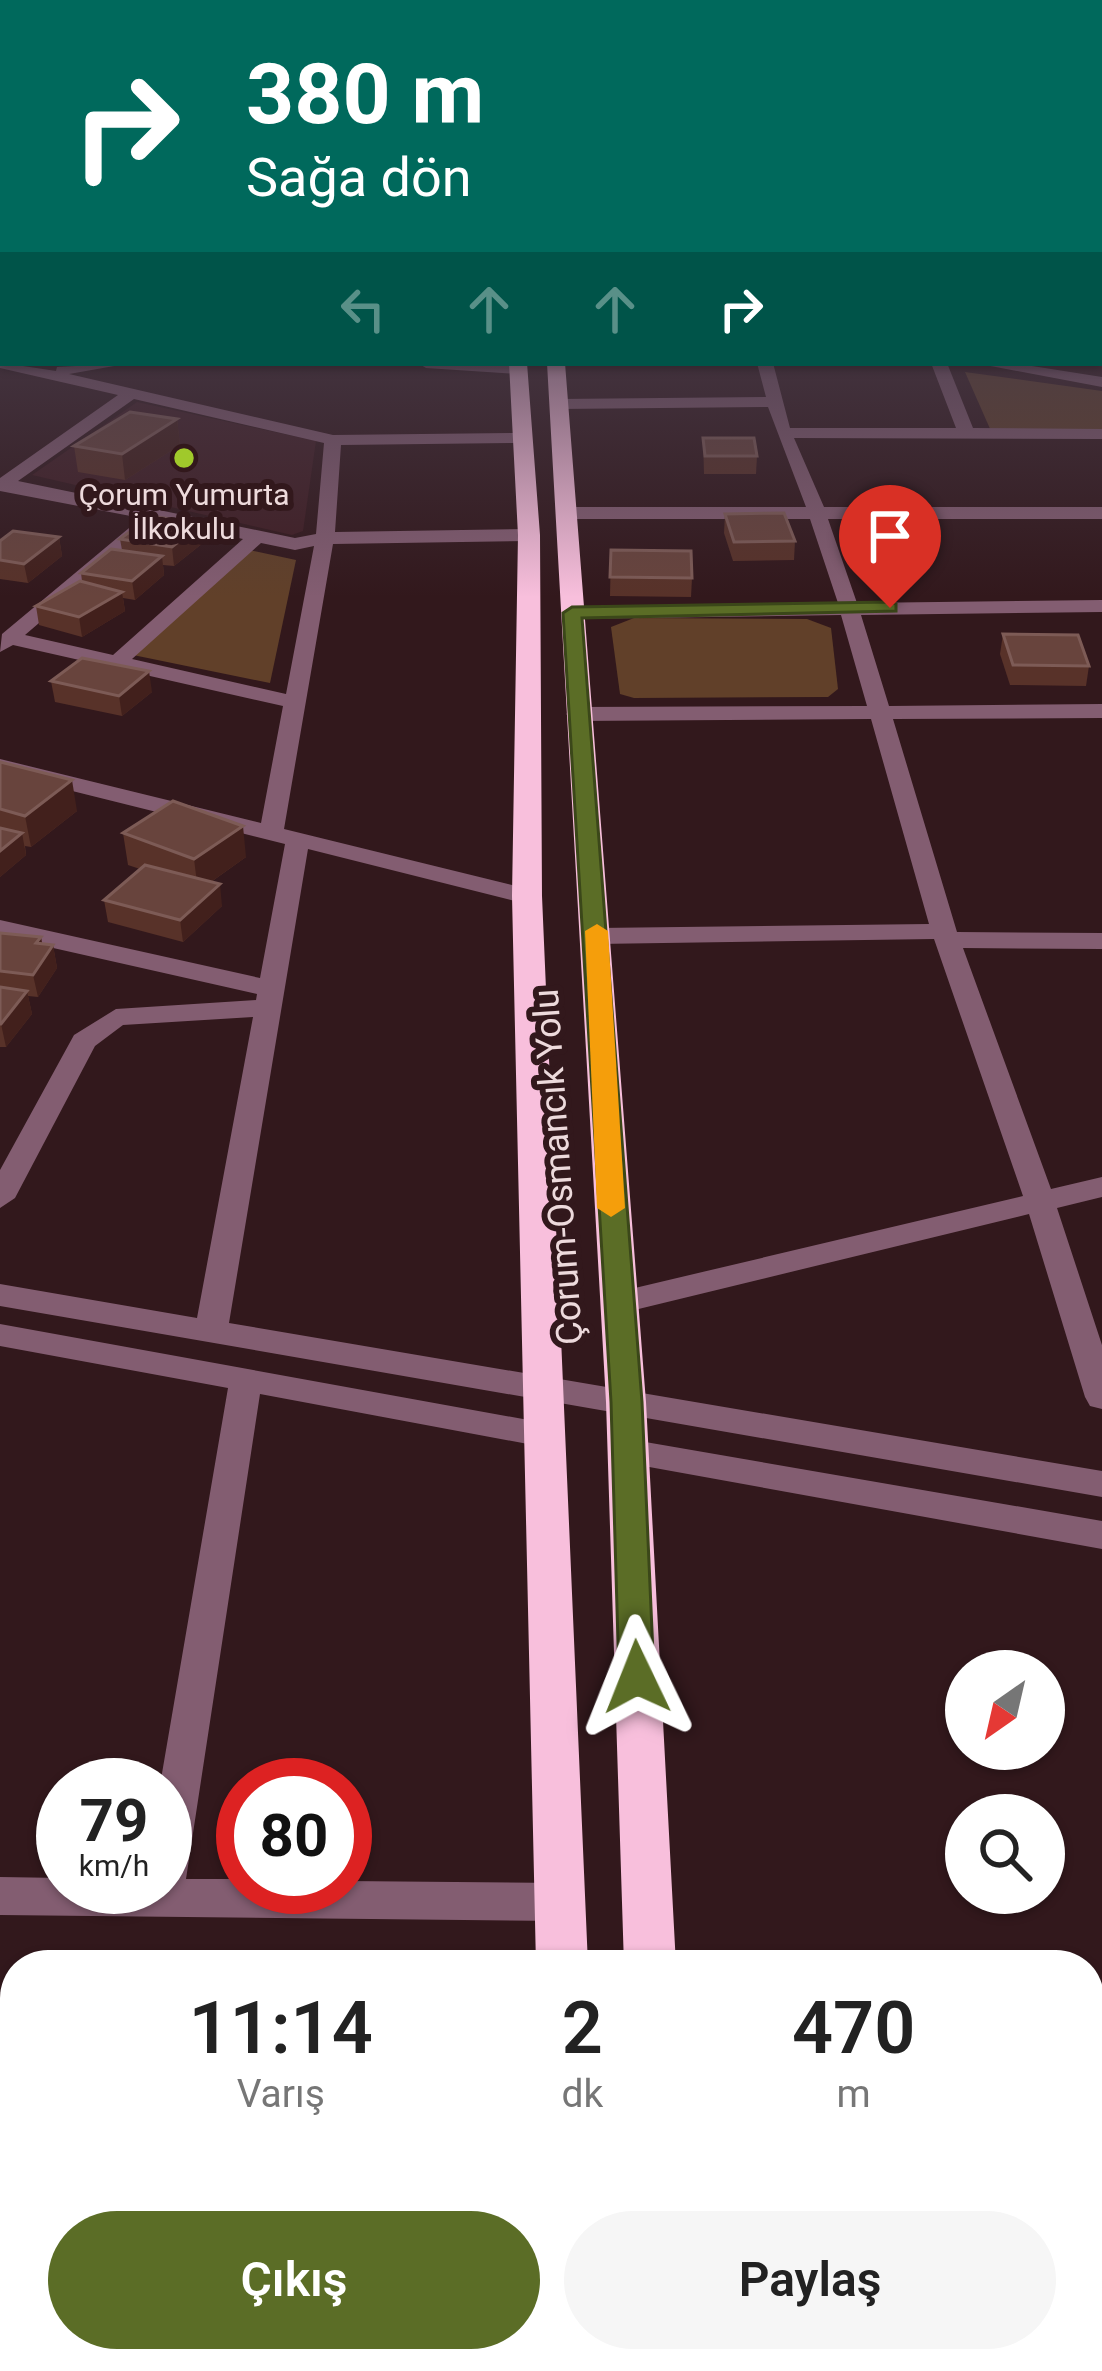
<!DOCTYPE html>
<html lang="tr">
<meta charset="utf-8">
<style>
body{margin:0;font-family:Roboto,sans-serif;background:#f6f6f6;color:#222;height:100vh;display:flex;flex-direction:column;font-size:45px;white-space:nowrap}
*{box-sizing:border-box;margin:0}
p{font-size:39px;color:#767676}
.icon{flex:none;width:66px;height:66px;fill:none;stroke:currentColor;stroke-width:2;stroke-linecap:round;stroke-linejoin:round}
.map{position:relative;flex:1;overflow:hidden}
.details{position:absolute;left:0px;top:1950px;width:1104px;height:423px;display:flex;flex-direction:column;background:#fff;border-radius:48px 48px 0 0;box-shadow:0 3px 9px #0004}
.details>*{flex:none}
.banner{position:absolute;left:0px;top:0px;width:1104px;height:366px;box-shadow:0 3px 9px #0004;background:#00695c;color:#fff;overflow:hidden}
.needle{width:78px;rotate:214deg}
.controls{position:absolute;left:945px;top:1650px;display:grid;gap:24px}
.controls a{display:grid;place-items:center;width:120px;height:120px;border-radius:50%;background:#fff;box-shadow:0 3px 9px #0004;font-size:60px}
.speed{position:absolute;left:36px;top:1758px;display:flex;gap:24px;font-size:60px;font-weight:700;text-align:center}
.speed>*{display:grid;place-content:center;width:156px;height:156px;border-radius:50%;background:#fff;box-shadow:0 3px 9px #0004;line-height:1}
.speed small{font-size:30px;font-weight:400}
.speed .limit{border:18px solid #d22;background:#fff;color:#111}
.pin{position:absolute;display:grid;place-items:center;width:102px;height:102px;color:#fff;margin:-123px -51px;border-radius:50% 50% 50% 0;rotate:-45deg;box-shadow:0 0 12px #0007}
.pin .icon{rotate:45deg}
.me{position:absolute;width:132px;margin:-66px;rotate:358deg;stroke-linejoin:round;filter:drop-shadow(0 0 9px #0008)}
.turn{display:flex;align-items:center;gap:42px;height:252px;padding:0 48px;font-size:54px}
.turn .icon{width:156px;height:156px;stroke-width:2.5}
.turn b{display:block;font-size:84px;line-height:102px}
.lanes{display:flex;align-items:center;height:114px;padding:0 48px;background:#0003;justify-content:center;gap:60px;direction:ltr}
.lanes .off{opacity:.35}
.eta{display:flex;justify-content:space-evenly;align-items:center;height:204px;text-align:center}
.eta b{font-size:72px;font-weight:600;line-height:84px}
.cta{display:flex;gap:24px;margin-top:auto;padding:24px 48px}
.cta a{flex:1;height:138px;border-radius:72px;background:#5b6d26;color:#fff;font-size:48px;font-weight:600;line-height:138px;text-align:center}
.cta a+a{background:#f6f6f6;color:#222}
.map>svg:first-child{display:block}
.built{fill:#401e24}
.green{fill:#614029}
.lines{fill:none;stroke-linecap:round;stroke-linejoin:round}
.minor{fill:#835d71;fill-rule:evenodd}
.highway{fill:#f8bfdc;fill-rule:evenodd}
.wall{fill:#583229}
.shaded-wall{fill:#42201c}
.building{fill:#68443d;stroke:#7d5b56;stroke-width:3}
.route{fill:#5b6d26;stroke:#3b4719;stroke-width:3}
.slow{fill:#f59e0b}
.poi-dot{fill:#a0c92b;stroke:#32181c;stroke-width:4.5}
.labels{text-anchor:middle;stroke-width:12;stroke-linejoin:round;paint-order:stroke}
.far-poi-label{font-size:30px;fill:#eddadc;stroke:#32181c}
.street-label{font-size:36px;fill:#eddadc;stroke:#32181c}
</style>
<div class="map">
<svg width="1102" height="2371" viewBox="0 0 1102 2371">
<rect width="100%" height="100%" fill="#32181c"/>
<!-- built -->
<path class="built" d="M137 402 316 441 303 531 292 535 32 475Z"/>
<!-- green -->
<g class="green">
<path d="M965 372 1102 391V431H991Z"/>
<path d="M249 550 296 560 270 683 133 655Z"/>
<path d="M634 618 807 619 831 628 838 689 828 697 634 698 620 694 611 627Z"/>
</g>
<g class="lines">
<!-- minor -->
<g class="minor">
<path d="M3 329V341L0 342V330Z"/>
<rect x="1101" y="338" width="1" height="10"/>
<path d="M0 358 3 363 56 371 57 367 131 363 69 374 333 435 519 433 528 438 519 443 341 445 335 532 529 529 538 535 529 541 333 544 284 829 536 891 540 896 527 904 308 849 229 1323 1102 1471V1497L0 1306V1284L197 1318 253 1017 123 1025 95 1046 15 1198 0 1208V1170L74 1035 116 1009 256 1000 257 994 0 936V920L260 978 285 844 0 773V759L261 823 283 706 13 645 0 652 2 634 141 518 0 491V478L118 395 0 368ZM134 399 324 443 316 534 295 538 18 481ZM158 521 243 539 113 655 25 635ZM261 543 295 550 314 546 286 694 132 659Z"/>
<path d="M418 363H499L526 369 518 374 426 368Z"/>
<path d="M757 363H773L790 428H956L931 363H947L973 428 1102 429V439L794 438 824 507H1102V519H828L857 603 1102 600V612L861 615 889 706 1102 704V718L893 719 957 932 1102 933V949L963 948 1051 1189 1102 1177V1197L1057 1208 1102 1345V1409L1090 1406 1085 1397 1029 1214 618 1314 607 1311 602 1303 607 1295 618 1292 1023 1196 934 939 597 944 584 936 597 928 929 924 871 719 577 721 566 714 577 707 867 706 841 615 572 619 562 613 572 607 838 603 810 519H569L560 513 569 507H806L768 407 559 409 551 404 559 399 766 397Z"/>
<path d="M975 363H1013L1102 377V387Z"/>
<path d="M0 1324 556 1425 561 1434 556 1443 544 1447 260 1394 186 1879H243V1887H345V1881L561 1883 576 1888 582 1902 576 1916 561 1921 0 1915V1877L63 1878V1887H165V1785H160L228 1388 0 1346Z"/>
<path d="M628 1439 1102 1521V1549L616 1461 611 1452 616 1443Z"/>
</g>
<!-- highway -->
<g class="highway">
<path d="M509 363H527L540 535 542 896 588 1965H536L512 896 518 535Z"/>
<path d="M547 363H565L646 1402 676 1965H624L606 1402Z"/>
<path d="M537 2358H597L598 2371H538Z"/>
<path d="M650 2358H710L711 2371H651Z"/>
</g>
</g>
<!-- wall -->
<g class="wall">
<path d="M177 419 180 445 125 480 78 472 74 446Z"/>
<path d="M703 438 757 456 756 474H704Z"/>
<path d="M725 514 795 541 794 560 733 561 724 533Z"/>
<path d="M59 537 62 556 28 583 0 579V541Z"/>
<path d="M120 539 203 543 174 566 163 565 164 575 135 600 123 598 125 611 82 637 39 625 36 606 82 581 81 573 122 550Z"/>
<path d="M611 550 692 578 691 597 610 596Z"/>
<path d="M1003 634 1089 666 1086 686 1010 685 1000 654Z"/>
<path d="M51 681 152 692 122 716 55 702Z"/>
<path d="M0 762 77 811 31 847 25 846 26 855 0 877Z"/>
<path d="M123 833 246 857 211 882 222 906 183 942 108 922 104 900 140 869 128 865Z"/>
<path d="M0 933 41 937 42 944 53 945 57 968 38 997 28 996 32 1014 6 1047H0Z"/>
</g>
<!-- shaded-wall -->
<g class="shaded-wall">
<path d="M3 289V307L0 309V291Z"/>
<path d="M177 419 180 445 125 480 122 454Z"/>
<path d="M201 524 203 543 174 566 172 547Z"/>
<path d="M59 537 62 556 28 583 24 564Z"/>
<path d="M162 556 164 575 135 600 132 581Z"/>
<path d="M122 592 125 611 82 637 79 617Z"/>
<path d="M149 671 152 692 122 716 119 696Z"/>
<path d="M72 780 77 811 31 847 25 816Z"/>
<path d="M243 826 246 857 198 891 194 859Z"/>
<path d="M22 833 26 855 0 877V851Z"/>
<path d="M220 884 222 906 183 942 180 920Z"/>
<path d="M41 937 44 958 53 945 57 968 38 997 33 975 36 943Z"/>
<path d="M27 991 32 1014 6 1047 1 1024Z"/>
</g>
<!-- building -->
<g class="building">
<path d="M130 412 177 419 122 454 74 446Z"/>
<path d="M703 438H754L757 456H705Z"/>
<path d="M784 513 795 541 734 542 725 514Z"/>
<path d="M151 516 201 524 172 547 120 539Z"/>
<path d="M13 531 59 537 24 564 0 560V541Z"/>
<path d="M111 549 162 556 132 581 81 573Z"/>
<path d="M611 550 691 551 692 578 610 577Z"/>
<path d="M80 581 122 592 79 617 36 606Z"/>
<path d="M1003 634 1078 635 1089 666 1013 665Z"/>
<path d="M82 658 149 671 119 696 51 681Z"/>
<path d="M0 762 72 780 25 816 0 809Z"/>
<path d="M173 801 243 826 194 859 123 833Z"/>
<path d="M0 828 22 833 0 851Z"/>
<path d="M145 865 220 884 180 920 104 900Z"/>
<path d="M0 933 41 937 36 943 53 945 33 975 0 971Z"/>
<path d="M0 987 27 991 1 1024H0Z"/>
</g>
<!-- sky -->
<linearGradient id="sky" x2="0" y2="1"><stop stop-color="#1c0d0f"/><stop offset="0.45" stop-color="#493d4b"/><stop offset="1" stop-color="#493d4b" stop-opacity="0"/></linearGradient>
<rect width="1102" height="597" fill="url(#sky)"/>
<!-- route -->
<path class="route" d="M890 602 896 604V611L582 618 642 1402 654 1677 649 1688 637 1692 624 1688 619 1677 611 1402 563 613 572 607Z"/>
<!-- slow -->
<path class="slow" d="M597 924 608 931 625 1208 611 1217 597 1208 585 931Z"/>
<!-- markers -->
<circle class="poi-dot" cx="184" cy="458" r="12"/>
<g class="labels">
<!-- far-poi labels -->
<g class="far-poi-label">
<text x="184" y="505">Çorum Yumurta<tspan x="184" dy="34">İlkokulu</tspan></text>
</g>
<!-- street labels -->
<g class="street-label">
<text transform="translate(557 1167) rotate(-94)" y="13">Çorum-Osmancık Yolu</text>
</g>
</g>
</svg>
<div class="controls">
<a><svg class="needle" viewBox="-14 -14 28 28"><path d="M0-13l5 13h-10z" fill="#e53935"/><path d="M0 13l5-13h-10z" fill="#767676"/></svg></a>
<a><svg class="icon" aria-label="search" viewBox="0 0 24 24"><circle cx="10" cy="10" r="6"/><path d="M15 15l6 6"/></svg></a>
</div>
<div class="speed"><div>79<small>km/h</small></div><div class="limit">80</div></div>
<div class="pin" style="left:890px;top:608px;background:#d93025"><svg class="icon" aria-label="arrive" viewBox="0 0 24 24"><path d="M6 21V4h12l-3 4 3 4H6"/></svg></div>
<svg class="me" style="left:637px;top:1677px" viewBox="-20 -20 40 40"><path d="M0-17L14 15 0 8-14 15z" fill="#5b6d26" stroke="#fff" stroke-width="4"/></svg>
<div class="banner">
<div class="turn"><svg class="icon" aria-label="right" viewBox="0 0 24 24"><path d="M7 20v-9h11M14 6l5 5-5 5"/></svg><div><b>380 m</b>Sağa dön</div></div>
<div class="lanes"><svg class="icon off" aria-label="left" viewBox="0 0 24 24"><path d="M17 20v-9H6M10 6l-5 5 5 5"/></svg><svg class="icon off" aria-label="ahead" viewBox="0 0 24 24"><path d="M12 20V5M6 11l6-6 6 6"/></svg><svg class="icon off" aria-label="ahead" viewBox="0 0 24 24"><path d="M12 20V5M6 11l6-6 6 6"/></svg><svg class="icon" aria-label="right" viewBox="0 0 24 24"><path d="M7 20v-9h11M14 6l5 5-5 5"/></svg></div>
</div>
<section class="details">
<div class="eta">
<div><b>11:14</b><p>Varış</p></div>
<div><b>2</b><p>dk</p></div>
<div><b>470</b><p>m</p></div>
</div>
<div class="cta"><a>Çıkış</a><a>Paylaş</a></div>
</section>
</div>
